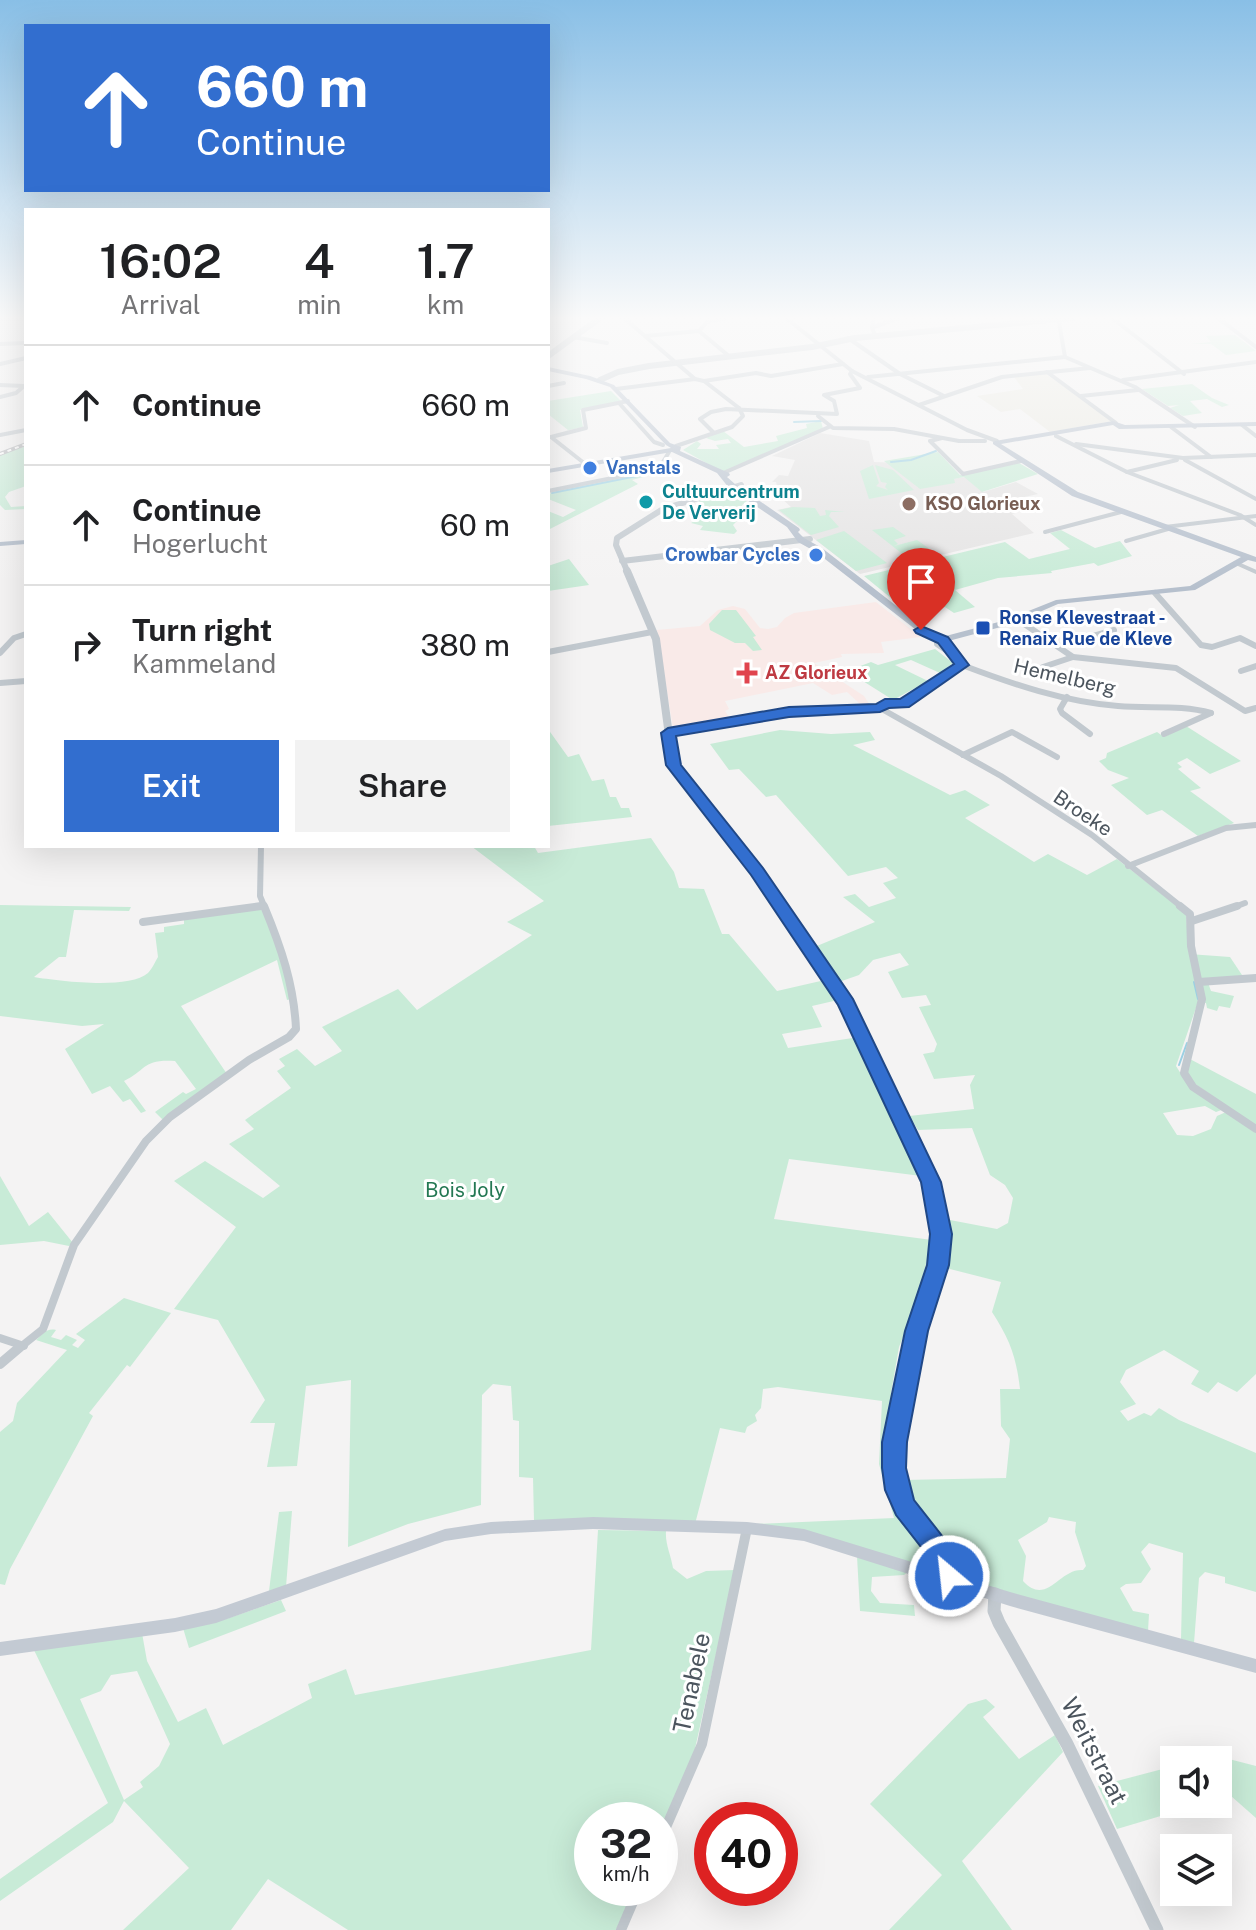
<!DOCTYPE html>
<style>
body{margin:0;font-family:"Public Sans",sans-serif;background:#f2f2f2;color:#202124;height:100vh;display:flex;flex-direction:column;font-size:30px;white-space:nowrap}
*{box-sizing:border-box;margin:0}
p{font-size:26px;color:#757577}
.icon{flex:none;width:44px;height:44px;fill:none;stroke:currentColor;stroke-width:2;stroke-linecap:round;stroke-linejoin:round}
.map{position:relative;flex:1;overflow:hidden}
.side{position:absolute;left:24px;top:208px;width:526px;height:640px;display:flex;flex-direction:column;background:#fff;border-radius:0px;box-shadow:0 8px 32px #0002}
.side>*{flex:none}
.top-card{position:absolute;left:24px;top:24px;width:526px;height:168px;border-radius:0px;box-shadow:0 8px 32px #0002;background:#326ecf;color:#fff;overflow:hidden}
.tools{position:absolute;left:1160px;top:1746px;display:grid;gap:16px}
.tools a{display:grid;place-items:center;width:72px;height:72px;border-radius:0px;background:#fff;box-shadow:0 8px 32px #0002;font-size:40px}
.speed{position:absolute;left:574px;top:1802px;display:flex;gap:16px;font-size:40px;font-weight:700;text-align:center}
.speed>*{display:grid;place-content:center;width:104px;height:104px;border-radius:50%;background:#fff;box-shadow:0 8px 32px #0002;line-height:1}
.speed small{font-size:20px;font-weight:400}
.speed .limit{border:12px solid #d22;background:#fff;color:#111}
.pin{position:absolute;display:grid;place-items:center;width:68px;height:68px;color:#fff;margin:-82px -34px;border-radius:50% 50% 50% 0;rotate:-45deg;box-shadow:0 0 8px #0007}
.pin .icon{rotate:45deg}
.me{position:absolute;width:88px;margin:-44px;rotate:332deg;stroke-linejoin:round;filter:drop-shadow(0 0 6px #0008)}
.turn{display:flex;align-items:center;gap:28px;height:168px;padding:0 40px;font-size:36px}
.turn .icon{width:104px;height:104px;stroke-width:2.5}
.turn b{display:block;font-size:56px;line-height:68px}
.eta{display:flex;justify-content:space-evenly;align-items:center;height:136px;text-align:center}
.eta b{font-size:48px;font-weight:600;line-height:56px}
.action{display:flex;gap:16px;margin-top:auto;padding:16px 40px}
.action a{flex:1;height:92px;border-radius:0px;background:#326ecf;color:#fff;font-size:32px;font-weight:600;line-height:92px;text-align:center}
.action a+a{background:#f2f2f2;color:#202124}
ul{padding:0;list-style:none}
li{display:flex;align-items:center;gap:24px;height:120px;padding:0 40px;border-top:2px solid #e0e0e0}
li div{flex:1}
li b{display:block;font-size:30px}
li em{font-style:normal}
.map>svg:first-child{display:block}
.commercial{fill:#eae9e1}
.education{fill:#e5e4e4}
.medical{fill:#f9eae8}
.green{fill:#c8ebd7;fill-rule:evenodd}
.lines{fill:none;stroke-linecap:round;stroke-linejoin:round}
.stream{stroke:#9bd0e3;stroke-width:2}
.minor-far3{stroke:#c2c9cf;stroke-width:4}
.minor-far2{stroke:#c2c9cf;stroke-width:6}
.minor-far1{stroke:#c2c9cf;stroke-width:8}
.minor{stroke:#c2c9cf;stroke-width:10}
.tertiary-far3{stroke:#c2c9cf;stroke-width:6}
.tertiary-far2{stroke:#c2c9cf;stroke-width:8}
.tertiary-far1{stroke:#c2c9cf;stroke-width:10}
.tertiary{stroke:#c2c9cf;stroke-width:13}
.secondary{fill:#c3cad3;fill-rule:evenodd}
.primary{fill:#b6c0cd;fill-rule:evenodd}
.rail-casing{stroke:#b6b8bc;stroke-width:4}
.rail{stroke:#fff;stroke-width:2;stroke-dasharray:4;stroke-linecap:butt}
.route{fill:#326ecf;stroke:#204887;stroke-width:2}
.shop-dot{fill:#3f7fe0;stroke:#fff;stroke-width:3}
.culture-dot{fill:#0f9aa8;stroke:#fff;stroke-width:3}
.education-dot{fill:#8d6e63;stroke:#fff;stroke-width:3}
.transit-dot{fill:#1a4fb4;stroke:#fff;stroke-width:3}
.health-dot{fill:#e0444e;stroke:#fff;stroke-width:3}
.labels{text-anchor:middle;stroke-width:6;stroke-linejoin:round;paint-order:stroke}
.far-shop-label{font-size:18px;font-weight:bold;fill:#366cbe;stroke:#fff;text-anchor:start}
.far-culture-label{font-size:18px;font-weight:bold;fill:#0d838f;stroke:#fff;text-anchor:start}
.far-education-label{font-size:18px;font-weight:bold;fill:#785e54;stroke:#fff;text-anchor:start}
.far-transit-label{font-size:18px;font-weight:bold;fill:#164399;stroke:#fff;text-anchor:start}
.far-health-label{font-size:18px;font-weight:bold;fill:#be3a42;stroke:#fff;text-anchor:start}
.street-label{font-size:20px;fill:#4c555e;stroke:#fff}
.park-label{font-size:20px;fill:#247853;stroke:#fff}
.near-street-label{font-size:24px;fill:#4c555e;stroke:#fff}
</style>
<div class="map">
<svg width="1256" height="1930" viewBox="0 0 1256 1930">
<rect width="100%" height="100%" fill="#f4f3f3"/>
<!-- commercial -->
<path class="commercial" d="M1046 374 1113 421 1050 432 1020 409 1001 412 977 396 1023 389 1014 377Z"/>
<!-- education -->
<path class="education" d="M820 433 869 441 874 462 905 463 952 479 965 477 983 492 1016 482 1038 494 1020 498 1036 507 1012 514 1034 533 860 574 777 510 791 507 781 498 765 500 780 496 776 482H772L779 475 788 476 795 460 772 456Z"/>
<!-- medical -->
<path class="medical" d="M876 602 921 637 881 642 884 653 841 654 842 657 814 663 864 696 870 705H861L847 692 832 695 813 683 725 701 729 709 725 711 731 720 673 728 657 630 700 626 718 610 733 606 745 609 760 628 768 629 777 627 785 618 794 613Z"/>
<!-- green -->
<g class="green">
<path d="M1235 335 1256 351 1226 355 1211 344H1191L1211 342 1206 336Z"/>
<path d="M1192 384 1212 398 1229 405 1222 407 1207 399 1190 401 1202 413 1183 416 1170 408 1179 405 1168 406 1142 389Z"/>
<path d="M611 391 621 401 580 410 583 427 565 431 568 430 548 414V401Z"/>
<path d="M821 421 823 429 724 473 683 450 697 441 701 444 697 449H719L716 445 731 443 728 439 715 441 706 438 723 431 744 447 778 441 776 436 807 428 806 424Z"/>
<path d="M26 446V486L9 492 5 497 11 507 26 506V509L5 510 0 505V455Z"/>
<path d="M938 452 960 475 1019 463 1038 474 982 492 964 477 954 479 955 483 920 489 884 461Z"/>
<path d="M665 462 671 464 658 473 632 480 638 484 548 530V511L563 517 576 510 548 499 551 492 655 471Z"/>
<path d="M873 465 879 483 876 486 888 490 885 487 887 483 881 482 875 465 893 470 914 490 869 499 860 471Z"/>
<path d="M731 488 747 502 742 505 741 517 733 525 737 531 734 534 700 530 703 526 691 523 711 511 696 499Z"/>
<path d="M793 507 815 508 820 516 826 515 825 510 845 512H831L829 516 839 527 811 535 779 510Z"/>
<path d="M893 527 906 536 894 540 898 544 894 546 917 540 934 552 909 559 872 530Z"/>
<path d="M1061 530 1095 548 1120 541 1132 556 1098 566 1094 563 1051 571 1052 573 998 578 955 590 975 607 954 613 945 607 913 616 864 576 1005 542 1029 559 1070 549 1050 533Z"/>
<path d="M844 531 887 563 856 571 816 540Z"/>
<path d="M569 559 589 585 548 591V566Z"/>
<path d="M722 610H736L756 636 753 637 762 650 753 651 745 643H735L710 630 709 624Z"/>
<path d="M935 649 953 663 940 673 911 660 895 665 928 681 893 700 847 671 871 662 878 665Z"/>
<path d="M1186 726 1241 761 1210 774 1187 758 1177 763 1182 767 1178 769 1201 788 1190 791 1234 823 1198 836 1162 810 1147 815 1111 785 1129 778 1108 770 1099 761 1106 758 1107 753 1157 732 1164 737Z"/>
<path d="M548 729 568 757 579 754 592 781 604 779 610 797H616L621 808H629L632 817 548 826Z"/>
<path d="M780 730 831 734 870 732 875 740 853 745 950 795 965 790 990 805 965 818 1034 862 1048 854 1087 875 1117 859 1186 913 1189 954 1230 957 1244 978 1207 980 1211 991 1234 996 1230 1008 1219 1006 1217 1011 1207 1008 1206 1003 1198 1002 1176 1066 1190 1088 1224 1109 1216 1112 1205 1106 1163 1113 1177 1135 1193 1136 1211 1129 1217 1116 1226 1112 1256 1133V1374L1237 1392 1218 1382 1208 1393 1191 1384 1199 1371 1164 1350 1126 1370 1120 1382 1136 1404 1120 1411 1128 1421 1144 1413 1151 1416 1159 1408 1179 1420 1256 1453V1592L1225 1583V1577L1205 1572 1199 1578 1194 1643 1181 1639 1183 1553 1149 1543 1141 1552 1151 1569 1141 1583 1126 1584 1120 1588 1133 1611 1149 1614 1148 1631 970 1582 947 1547 917 1514 902 1480 1006 1478 1010 1439 1001 1426 1000 1389H1020C1016 1356 1010 1340 992 1312L1001 1282 946 1268 950 1220 997 1229 1008 1223 1013 1198 1005 1185 990 1175 972 1128 918 1130 909 1116 974 1109 970 1085 975 1075 934 1079 923 1054 934 1052 937 1044 919 1007 931 1005 926 995 902 998 888 972 909 965 900 953 873 960 859 975 839 982 812 948 875 922 843 897 855 894 869 907 896 898 883 883 898 878 886 867 848 876 776 795 766 797 739 769 729 770 710 744ZM1049 1517 1076 1522 1075 1532 1086 1566 1083 1570C1059 1568 1047 1607 1023 1581L1026 1556 1018 1540 1047 1522Z"/>
<path d="M651 838 674 872 679 888 704 889 722 934H729L777 991 825 980 838 1000 812 1006 822 1027 782 1034 788 1048 859 1037 921 1176 789 1159 774 1219 932 1240 933 1257H928L911 1318 899 1347 891 1393 896 1395 898 1509 914 1534 939 1559 940 1565 934 1570 755 1524 894 1518 879 1464 882 1401 778 1387 763 1389 761 1408 755 1415 757 1421 747 1427 745 1433 720 1428 695 1524 534 1521 533 1478 519 1477V1421L513 1420 511 1386 493 1384 482 1395 481 1505 408 1524 348 1547 351 1380 306 1386 297 1466 267 1467 275 1423H250L265 1400 218 1320 174 1309 236 1227 174 1181 205 1161 263 1198 280 1186 229 1144 254 1129 245 1120 291 1088 277 1071 285 1066 279 1059 297 1049 315 1066 342 1051 322 1027 398 989 417 1010 532 935 507 922 544 901 471 846H534L538 853Z"/>
<path d="M0 905 131 907 129 911 74 910 66 957H59L34 977C58 981 129 990 148 973 152 969 155 962 158 957L155 933 164 932V927L184 924V919L261 909 276 936 291 999 287 1000 277 960 181 1006 227 1074 163 1120 155 1112 183 1092 186 1094 196 1089 175 1061C142 1059 147 1070 124 1081L146 1111 141 1113 130 1099 123 1102 110 1086 92 1094 65 1049 104 1024 82 1026 0 1016Z"/>
<path d="M1188 1058 1256 1094V1127L1194 1083 1188 1075Z"/>
<path d="M0 1176 29 1226 48 1212 73 1243 69 1246 44 1241 0 1245Z"/>
<path d="M124 1298 171 1313 130 1367 127 1365 89 1413 93 1416 10 1569 5 1585 0 1584V1432L13 1421 17 1403 67 1350 36 1340C43 1334 46 1328 56 1330L51 1337 61 1340 66 1335 77 1340 72 1345 78 1348 85 1340 76 1334Z"/>
<path d="M292 1511 286 1587 269 1591 279 1512Z"/>
<path d="M598 1530 666 1531C665 1544 671 1555 673 1568L687 1579 706 1571 735 1570 692 1762 660 1835V1820H592V1888H635L616 1930H348L268 1879 231 1930H123L189 1868 124 1801 113 1822 0 1901V1879L108 1803 33 1648 142 1633 147 1661 178 1722 206 1708 223 1745 312 1698 308 1684 346 1669 355 1695 591 1650ZM137 1671 170 1744 159 1766 140 1782 143 1787 124 1800 80 1699 101 1691 111 1675Z"/>
<path d="M857 1556 909 1571 904 1575 872 1577 871 1591 880 1603 914 1605 915 1616 860 1611Z"/>
<path d="M281 1600 286 1611 189 1648 183 1628 226 1619Z"/>
<path d="M986 1699 995 1707 983 1717 1019 1759 1055 1735 1063 1752 962 1861 1012 1930H889L942 1875 870 1804 968 1704Z"/>
<path d="M1225 1758 1256 1766V1818L1231 1796 1218 1799V1785L1224 1788Z"/>
<path d="M1174 1766V1804H1201L1117 1829 1098 1786Z"/>
</g>
<g class="lines">
<!-- stream -->
<g class="stream">
<path d="M794 422 821 421"/>
<path d="M891 462 911 460 936 451"/>
<path d="M552 493 652 473 668 462"/>
<path d="M1194 982 1198 999"/>
<path d="M1179 1065 1187 1043"/>
</g>
<!-- minor-far3 -->
<g class="minor-far3">
<path d="M624 318 695 379"/>
<path d="M786 318 852 371 967 430 997 441"/>
<path d="M874 318 872 328 875 335"/>
<path d="M1054 318 1059 322 1065 357"/>
<path d="M1112 318 1184 374"/>
<path d="M1218 318 1256 347"/>
<path d="M0 319H26"/>
<path d="M874 327 899 318"/>
<path d="M699 331 730 357"/>
<path d="M645 336 699 331 707 322 726 318"/>
<path d="M573 337 607 343"/>
<path d="M848 338 900 374 944 396"/>
<path d="M0 344 26 343"/>
<path d="M1065 357 1135 387 1195 427"/>
<path d="M0 364 26 358"/>
<path d="M1047 372 1116 423"/>
<path d="M868 377 1065 357"/>
<path d="M1123 380 1256 362"/>
<path d="M704 381 756 373 771 376 843 364"/>
<path d="M0 385 24 386"/>
<path d="M548 386 564 383"/>
<path d="M616 389 695 379 704 381 739 408"/>
<path d="M1081 396 1138 390"/>
<path d="M0 397 16 393 24 386"/>
<path d="M619 403 654 442 663 445"/>
<path d="M919 405 1002 377 1090 368"/>
<path d="M818 416 833 428 894 429 959 441H985"/>
<path d="M1242 425 1256 436"/>
<path d="M1171 427 1211 457"/>
<path d="M714 433 700 419 711 412 726 409 837 414 834 401 824 395 860 388 850 374 852 371"/>
<path d="M0 435 26 430"/>
<path d="M1056 436 1127 472 1240 515 1256 525"/>
<path d="M551 437 586 428 583 410 628 401"/>
<path d="M551 437 584 463"/>
<path d="M942 438 930 441 963 474 1021 461"/>
<path d="M1076 444 1183 458 1256 455"/>
<path d="M676 446 732 427 743 416 739 408"/>
<path d="M1185 460 1256 499"/>
<path d="M1127 472 1177 460"/>
<path d="M721 474 829 427"/>
<path d="M548 491 652 470 660 467 669 452"/>
<path d="M1165 527 1256 516"/>
<path d="M1045 532 1121 512"/>
<path d="M1126 541 1168 529"/>
<path d="M1236 563 1256 572"/>
</g>
<!-- minor-far2 -->
<g class="minor-far2">
<path d="M1155 593 1201 645 1212 647 1240 638 1256 646"/>
<path d="M1017 619 1073 657 1176 668 1245 711 1256 708"/>
<path d="M937 640V644L959 659 962 665"/>
<path d="M1059 646 1114 630"/>
<path d="M548 652 652 632"/>
<path d="M0 653 14 638 26 634"/>
<path d="M962 665C1012 684 1065 702 1118 706 1150 709 1180 704 1211 713"/>
<path d="M1043 667 1073 657"/>
<path d="M1241 671 1256 666"/>
<path d="M0 683 26 681"/>
<path d="M1067 697 1060 709 1062 713 1090 734"/>
<path d="M880 708 887 703H903L962 665"/>
<path d="M668 733 789 712 880 708 1001 776 1092 835 1183 908"/>
<path d="M1164 734 1211 713"/>
<path d="M963 755 1012 732 1057 757"/>
<path d="M261 846 260 896 265 908"/>
<path d="M1128 866 1226 828 1256 825"/>
<path d="M246 908 263 906"/>
<path d="M1232 908 1245 903"/>
</g>
<!-- minor-far1 -->
<g class="minor-far1">
<path d="M1180 906 1190 914 1191 946 1202 999 1184 1073 1193 1087 1256 1129"/>
<path d="M1192 921 1237 906"/>
<path d="M143 922 261 906"/>
<path d="M1199 982 1256 978"/>
<path d="M0 1338 24 1346"/>
<path d="M18 1349 43 1329 74 1245 146 1141 170 1117 249 1060 289 1037 296 1029C294 985 281 947 264 906"/>
</g>
<!-- minor -->
<g class="minor">
<path d="M0 1364 20 1347"/>
<path d="M660 1841 702 1744 747 1528"/>
<path d="M621 1930 639 1888"/>
</g>
<!-- tertiary-far3 -->
<g class="tertiary-far3">
<path d="M548 356 600 318"/>
<path d="M600 380 618 372 649 366 812 347 855 338 1072 318"/>
<path d="M622 561 810 539"/>
<path d="M628 573 616 545 617 538 663 509 741 485"/>
</g>
<!-- tertiary-far2 -->
<path class="tertiary-far2" d="M627 571 656 639 673 765 757 871 782 908"/>
<!-- tertiary-far1 -->
<path class="tertiary-far1" d="M781 906 847 1004 931 1182 941 1234 938 1265 913 1349"/>
<!-- tertiary -->
<g class="tertiary">
<path d="M914 1347C904 1391 884 1445 897 1489 904 1516 929 1540 948 1560L947 1580"/>
<path d="M995 1594 994 1611 999 1623 1067 1744 1157 1930"/>
</g>
<!-- secondary -->
<path class="secondary" d="M593 1517 747 1522 804 1529 1010 1592 1256 1659V1673L1010 1606 804 1541 747 1534 593 1529 491 1534 445 1541 216 1623 175 1632 0 1656V1642L175 1618 216 1609 445 1529 491 1522Z"/>
<!-- primary -->
<g class="primary">
<path d="M548 367 590 376 614 385 670 443 681 447 680 451 729 473 730 475 727 477 735 484 799 528 800 530 798 532 804 538 822 548 926 629 942 637 1006 620 1056 600 1190 586 1241 557 1072 496 993 444V442L995 441 1113 421 1125 425 1256 422V426L1119 429 1113 425 1001 444 1078 492 1256 557V562L1248 560 1195 590 1058 604 1012 624 941 643 938 642 920 633 816 552 798 542 787 527 729 488 717 473 672 452 548 473V469L671 448 666 445 610 387 586 379 548 371Z"/>
<path d="M26 540V544L0 546V542Z"/>
</g>
<defs>
<path id="rail" d="M0 454 26 444"/>
</defs>
<!-- rail casing -->
<use href="#rail" class="rail-casing"/>
<!-- rail -->
<use href="#rail" class="rail"/>
</g>
<!-- sky -->
<linearGradient id="sky" x2="0" y2="1"><stop stop-color="#89bfe6"/><stop offset="0.54" stop-color="#fafafa"/><stop offset="1" stop-color="#fafafa" stop-opacity="0"/></linearGradient>
<rect width="1256" height="589" fill="url(#sky)"/>
<!-- route -->
<path class="route" d="M921 626 948 637 969 665 909 707 889 708 880 712 789 717 676 736 681 765 763 868 853 999 941 1182 952 1234 949 1265 928 1331 907 1442 906 1468 914 1500 961 1560 962 1576 958 1584 949 1588 940 1584 935 1565 896 1515 885 1490 882 1468V1442L905 1331 927 1265 930 1234 921 1182 838 1005 751 875 666 765 661 733 668 728 789 707 876 704 885 699H900L954 664 938 643 916 633 914 630Z"/>
<!-- markers -->
<g class="shop-dot">
<circle cx="590" cy="468" r="8"/>
<circle cx="816" cy="555" r="8"/>
</g>
<circle class="culture-dot" cx="646" cy="502" r="8"/>
<circle class="education-dot" cx="909" cy="504" r="8"/>
<rect class="transit-dot" x="975" y="620" width="16" height="16" rx="4"/>
<path class="health-dot" d="M743 661h8v8h8v8h-8v8h-8v-8h-8v-8h8z"/>
<g class="labels">
<!-- far-shop labels -->
<g class="far-shop-label">
<text x="606" y="474">Vanstals</text>
<text x="800" y="561" text-anchor="end">Crowbar Cycles</text>
</g>
<!-- far-culture labels -->
<g class="far-culture-label">
<text x="662" y="498">Cultuurcentrum<tspan x="662" dy="21">De Ververij</tspan></text>
</g>
<!-- far-education labels -->
<g class="far-education-label">
<text x="925" y="510">KSO Glorieux</text>
</g>
<!-- far-transit labels -->
<g class="far-transit-label">
<text x="999" y="624">Ronse Klevestraat -<tspan x="999" dy="21">Renaix Rue de Kleve</tspan></text>
</g>
<!-- far-health labels -->
<g class="far-health-label">
<text x="765" y="679">AZ Glorieux</text>
</g>
<!-- street labels -->
<g class="street-label">
<text transform="translate(1065 677) rotate(13)" y="7">Hemelberg</text>
<text transform="translate(1083 813) rotate(34)" y="7">Broeke</text>
</g>
<!-- park labels -->
<g class="park-label">
<text x="465" y="1197">Bois Joly</text>
</g>
<!-- near-street labels -->
<g class="near-street-label">
<text transform="translate(692 1683) rotate(-78)" y="8">Tenabele</text>
<text transform="translate(1094 1751) rotate(63)" y="8">Weitstraat</text>
</g>
</g>
</svg>
<div class="tools">
<a><svg class="icon" aria-label="sound" viewBox="0 0 24 24"><path d="M4 9h4l5-4v14l-5-4H4zM17 9q2 3 0 6"/></svg></a>
<a><svg class="icon" aria-label="layers" viewBox="0 0 24 24"><path d="M12 4l9 5-9 5-9-5zM3 14l9 5 9-5"/></svg></a>
</div>
<div class="speed"><div>32<small>km/h</small></div><div class="limit">40</div></div>
<div class="pin" style="left:921px;top:630px;background:#d93025"><svg class="icon" aria-label="arrive" viewBox="0 0 24 24"><path d="M6 21V4h12l-3 4 3 4H6"/></svg></div>
<svg class="me" style="left:949px;top:1576px" viewBox="-20 -20 40 40"><circle r="17" fill="#326ecf" stroke="#fff" stroke-width="3"/><path d="M0-11L8 9 0 5-8 9z" fill="#fff"/></svg>
<div class="top-card">
<div class="turn"><svg class="icon" aria-label="ahead" viewBox="0 0 24 24"><path d="M12 20V5M6 11l6-6 6 6"/></svg><div><b>660 m</b>Continue</div></div>
</div>
<section class="side">
<div class="eta">
<div><b>16:02</b><p>Arrival</p></div>
<div><b>4</b><p>min</p></div>
<div><b>1.7</b><p>km</p></div>
</div>
<ul>
<li><svg class="icon" aria-label="ahead" viewBox="0 0 24 24"><path d="M12 20V5M6 11l6-6 6 6"/></svg><div><b>Continue</b></div><em>660 m</em></li>
<li><svg class="icon" aria-label="ahead" viewBox="0 0 24 24"><path d="M12 20V5M6 11l6-6 6 6"/></svg><div><b>Continue</b><p>Hogerlucht</p></div><em>60 m</em></li>
<li><svg class="icon" aria-label="right" viewBox="0 0 24 24"><path d="M7 20v-9h11M14 6l5 5-5 5"/></svg><div><b>Turn right</b><p>Kammeland</p></div><em>380 m</em></li>
</ul>
<div class="action"><a>Exit</a><a>Share</a></div>
</section>
</div>
